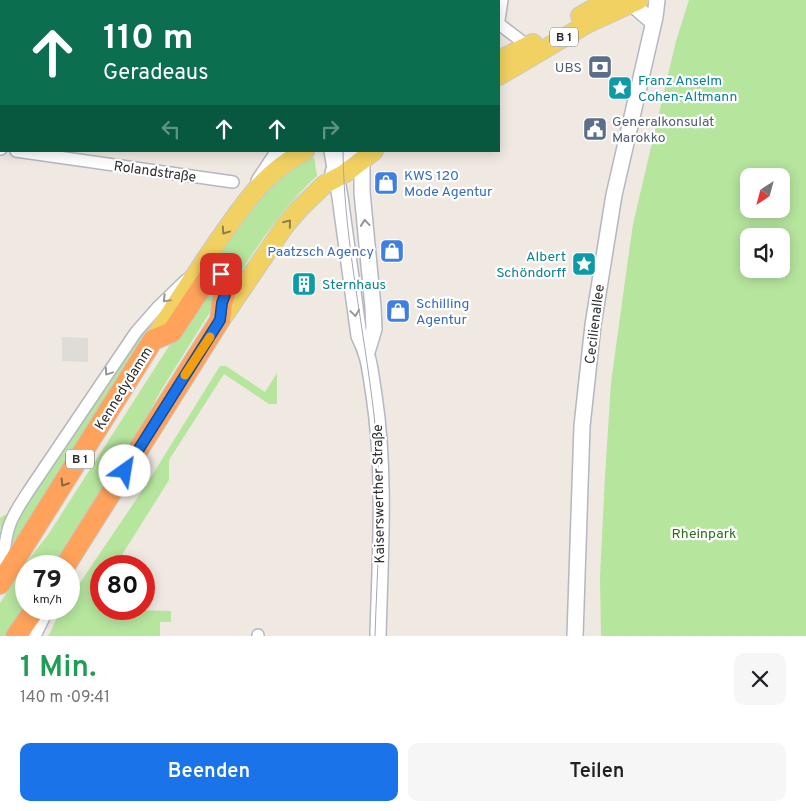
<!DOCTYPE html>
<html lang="de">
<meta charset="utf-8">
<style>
body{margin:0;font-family:Overpass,sans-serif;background:#f6f6f6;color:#202124;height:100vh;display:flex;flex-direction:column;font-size:19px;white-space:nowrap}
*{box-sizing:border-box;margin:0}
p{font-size:16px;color:#757577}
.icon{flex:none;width:28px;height:28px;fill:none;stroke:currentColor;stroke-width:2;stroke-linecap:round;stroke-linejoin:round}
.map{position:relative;height:636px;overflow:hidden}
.details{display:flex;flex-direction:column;background:#fff;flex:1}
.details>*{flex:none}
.banner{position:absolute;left:0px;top:0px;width:500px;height:152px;box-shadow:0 2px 12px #0003;background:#0b6e4f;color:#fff;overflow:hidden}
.needle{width:32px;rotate:216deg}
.tools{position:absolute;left:740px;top:168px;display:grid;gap:10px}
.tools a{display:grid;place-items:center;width:50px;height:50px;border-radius:10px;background:#fff;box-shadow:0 2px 12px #0003;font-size:25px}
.speed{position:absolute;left:15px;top:555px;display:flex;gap:10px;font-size:25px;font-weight:700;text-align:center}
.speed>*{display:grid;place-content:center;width:65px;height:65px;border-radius:50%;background:#fff;box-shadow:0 2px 12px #0003;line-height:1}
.speed small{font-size:12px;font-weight:400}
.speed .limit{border:8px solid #d22;background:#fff;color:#111}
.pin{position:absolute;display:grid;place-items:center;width:42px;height:42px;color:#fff;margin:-21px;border-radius:10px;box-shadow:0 2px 8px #0006}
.me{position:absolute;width:55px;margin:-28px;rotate:32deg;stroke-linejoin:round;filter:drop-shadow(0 0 4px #0008)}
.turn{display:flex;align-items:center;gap:18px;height:105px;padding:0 20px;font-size:22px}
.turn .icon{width:65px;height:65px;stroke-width:2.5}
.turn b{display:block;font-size:35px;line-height:42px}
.lanes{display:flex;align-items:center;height:48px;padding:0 20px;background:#0003;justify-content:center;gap:25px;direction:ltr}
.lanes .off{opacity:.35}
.round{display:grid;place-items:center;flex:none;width:52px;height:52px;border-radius:10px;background:#f6f6f6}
.head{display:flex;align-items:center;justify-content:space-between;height:85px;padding:0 20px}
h1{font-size:30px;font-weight:600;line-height:38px;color:#1e9e55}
.action{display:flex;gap:10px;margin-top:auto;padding:10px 20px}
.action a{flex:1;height:58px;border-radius:10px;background:#1a73e8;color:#fff;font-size:20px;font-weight:600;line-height:58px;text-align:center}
.action a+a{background:#f6f6f6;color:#202124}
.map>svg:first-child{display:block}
.green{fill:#b6e59e;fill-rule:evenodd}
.plaza{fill:#dfdcd8}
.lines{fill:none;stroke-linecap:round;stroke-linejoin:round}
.street-casing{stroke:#b4b7c1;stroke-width:14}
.secondary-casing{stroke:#b4b7c1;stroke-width:18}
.primary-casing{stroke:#c9c9c9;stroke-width:20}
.highway-casing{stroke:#c9c9c9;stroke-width:22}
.street{stroke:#fff;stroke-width:11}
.secondary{stroke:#fff;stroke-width:15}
.primary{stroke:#f2d163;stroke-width:18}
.highway{stroke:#ffa35c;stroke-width:20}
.tram{stroke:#a3a6b8;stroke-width:1}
.oneway{stroke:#908048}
.oneway2{stroke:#969696}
.oneway3{stroke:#8c6343}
.route-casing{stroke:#114b97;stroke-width:12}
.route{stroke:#1a73e8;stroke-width:9}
.slow{stroke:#f59e0b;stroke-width:9}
.labels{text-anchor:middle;stroke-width:4.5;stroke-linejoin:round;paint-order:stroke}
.shield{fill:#fff;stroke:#6d6d6d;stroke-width:1}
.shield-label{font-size:12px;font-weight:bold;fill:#2e2e2e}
.service-label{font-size:14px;fill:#4e5e75;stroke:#fff;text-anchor:end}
.culture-label{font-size:14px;fill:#0d838f;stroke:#fff;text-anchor:start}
.street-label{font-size:14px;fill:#2e2e2e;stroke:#fff}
.shop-label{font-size:14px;fill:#366cbe;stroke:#fff;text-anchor:start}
.park-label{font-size:14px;fill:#2c6e1b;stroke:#fff}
</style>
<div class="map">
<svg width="806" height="636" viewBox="0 0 806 636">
<rect width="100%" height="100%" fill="#efe9e1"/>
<!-- green -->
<g class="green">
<path d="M689 0H806V636H601L600 577 605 476 611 383 624 288 633 224 676 41ZM781 176V209H749V176ZM749 236H781V269H749Z"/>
<path d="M314 157 317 176C282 207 257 247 232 285L207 272 267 189 282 174Z"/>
<path d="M209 289 220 296 160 392 134 442 54 566H26V606L5 636H0V603L25 564 48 535 203 293Z"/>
<path d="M163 309 9 555 1 542 0 518 5 515 18 512 117 363Z"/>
<path d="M220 366H226L265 392 277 373V404H269L224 374 169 460V480L115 566H101V609L171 611V622H160V636H48C54 627 56 617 62 609H69V599L146 485Z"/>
</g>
<!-- plaza -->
<path class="plaza" d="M62 337 88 338V362L62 361Z"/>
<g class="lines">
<defs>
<g id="street">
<path d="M0 13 1 14"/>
<path d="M499 20 502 0"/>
<path d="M499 24 528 46"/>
<path d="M0 149H1"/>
<path d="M16 151 233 182"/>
<path d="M0 561C6 550 5 538 9 527 13 514 21 503 28 492L136 332 157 308 186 280"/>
<path d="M35 636 48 609"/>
<path d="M258 636V635"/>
</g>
<g id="secondary">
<path d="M336 1V0"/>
<path d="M365 1V0"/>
<path d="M632 4 653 22"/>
<path d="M332 151 340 197 359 336C370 357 370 372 374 395 386 475 380 556 378 636"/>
<path d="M362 152V192L373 307 374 329 367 352"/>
<path d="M333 172 348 151"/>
<path d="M259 181 279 151"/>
<path d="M575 636 582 426 593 325 614 195 655 17 657 0"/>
</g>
<g id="primary">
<path d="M580 16 608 0"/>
<path d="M499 60 533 43"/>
<path d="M499 76 587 24 639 0"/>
<path d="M221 320 284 227 300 208 325 184 344 174 374 151"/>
<path d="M153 340C175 306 197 271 220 238 245 202 265 172 305 151"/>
</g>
<g id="highway">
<path d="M0 584 153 340 172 332 209 276C215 271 223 273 227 279L228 285 222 303 220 320 65 566"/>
<path d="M16 636 35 609"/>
</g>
</defs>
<!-- street casing -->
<use href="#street" class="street-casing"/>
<!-- secondary casing -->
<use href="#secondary" class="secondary-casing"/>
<!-- primary casing -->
<use href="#primary" class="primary-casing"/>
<!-- highway casing -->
<use href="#highway" class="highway-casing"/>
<!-- street -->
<use href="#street" class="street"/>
<!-- secondary -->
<use href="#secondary" class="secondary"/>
<!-- primary -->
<use href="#primary" class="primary"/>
<!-- highway -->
<use href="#highway" class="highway"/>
<!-- tram -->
<g class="tram">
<path d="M353 1V0"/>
<path d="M343 151C344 247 367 340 376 434 383 501 377 569 375 636"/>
</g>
</g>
<!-- one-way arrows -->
<defs><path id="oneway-chevron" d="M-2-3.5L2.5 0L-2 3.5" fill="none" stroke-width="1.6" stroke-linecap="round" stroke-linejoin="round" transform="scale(1.25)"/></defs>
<g class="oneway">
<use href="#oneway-chevron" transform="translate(288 223) rotate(-51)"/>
<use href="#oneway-chevron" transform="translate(225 231) rotate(125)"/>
</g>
<g class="oneway2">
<use href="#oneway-chevron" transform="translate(365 223) rotate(-95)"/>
<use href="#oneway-chevron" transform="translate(166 299) rotate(135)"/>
<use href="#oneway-chevron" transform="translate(355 313) rotate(82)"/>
<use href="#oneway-chevron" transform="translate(108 372) rotate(124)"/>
</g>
<use class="oneway3" href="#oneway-chevron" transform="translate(64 483) rotate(122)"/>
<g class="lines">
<defs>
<path id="route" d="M125 471 220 320 222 303 228 286 227 279 221 274"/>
</defs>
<!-- route casing -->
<use href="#route" class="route-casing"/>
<!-- route -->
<use href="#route" class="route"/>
<!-- slow -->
<path class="slow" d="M185 375 210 337"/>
</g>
<!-- icons -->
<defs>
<symbol id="bank-square" viewBox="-11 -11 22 22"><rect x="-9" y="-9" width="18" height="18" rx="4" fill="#5c6f8a" stroke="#fff"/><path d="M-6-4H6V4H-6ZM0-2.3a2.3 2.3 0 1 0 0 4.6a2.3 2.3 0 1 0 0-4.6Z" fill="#fff"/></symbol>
<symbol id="sight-square" viewBox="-11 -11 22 22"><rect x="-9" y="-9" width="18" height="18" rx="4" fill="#0f9aa8" stroke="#fff"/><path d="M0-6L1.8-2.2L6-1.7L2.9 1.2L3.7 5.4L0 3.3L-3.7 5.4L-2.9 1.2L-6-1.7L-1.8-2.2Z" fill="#fff"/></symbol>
<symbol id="civic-square" viewBox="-11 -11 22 22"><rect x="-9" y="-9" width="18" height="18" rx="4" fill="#5c6f8a" stroke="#fff"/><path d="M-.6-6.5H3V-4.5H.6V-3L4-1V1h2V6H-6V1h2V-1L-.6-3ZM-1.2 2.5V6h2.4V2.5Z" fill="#fff"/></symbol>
<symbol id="shop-square" viewBox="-11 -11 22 22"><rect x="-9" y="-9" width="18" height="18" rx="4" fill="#3f7fe0" stroke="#fff"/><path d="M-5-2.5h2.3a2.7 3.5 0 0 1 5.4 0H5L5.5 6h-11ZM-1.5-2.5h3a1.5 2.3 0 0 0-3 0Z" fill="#fff"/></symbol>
<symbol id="building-square" viewBox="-11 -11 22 22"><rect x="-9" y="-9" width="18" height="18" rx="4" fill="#0f9aa8" stroke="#fff"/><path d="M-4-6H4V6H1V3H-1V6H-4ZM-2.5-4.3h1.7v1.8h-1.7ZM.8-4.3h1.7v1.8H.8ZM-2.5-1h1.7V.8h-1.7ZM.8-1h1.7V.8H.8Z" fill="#fff"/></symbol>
</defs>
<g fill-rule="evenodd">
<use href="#bank-square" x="586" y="53" width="28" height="28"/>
<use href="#sight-square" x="606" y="74" width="28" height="28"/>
<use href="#civic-square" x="581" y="115" width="28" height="28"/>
<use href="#shop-square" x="372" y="169" width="28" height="28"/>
<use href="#shop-square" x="378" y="237" width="28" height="28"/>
<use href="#sight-square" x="570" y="250" width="28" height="28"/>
<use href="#building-square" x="290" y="270" width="28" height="28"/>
<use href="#shop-square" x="384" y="297" width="28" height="28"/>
</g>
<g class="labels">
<!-- shield labels -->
<g class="shield">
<rect x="550" y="27.5" width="28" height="19" rx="4"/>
<rect x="66" y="449.5" width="28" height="19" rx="4"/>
</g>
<g class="shield-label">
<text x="564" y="41">B 1</text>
<text x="80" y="463">B 1</text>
</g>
<!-- service labels -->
<g class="service-label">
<text x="582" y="72">UBS</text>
<text x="612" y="126" text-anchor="start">Generalkonsulat<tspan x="612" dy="16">Marokko</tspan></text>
</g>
<!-- culture labels -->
<g class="culture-label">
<text x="638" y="85">Franz Anselm<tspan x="638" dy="16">Cohen-Altmann</tspan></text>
<text x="566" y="261" text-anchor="end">Albert<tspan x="566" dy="16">Schöndorff</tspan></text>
<text x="322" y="289">Sternhaus</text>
</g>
<!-- street labels -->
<g class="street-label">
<text transform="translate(155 171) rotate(8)" y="5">Rolandstraße</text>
<text transform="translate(594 324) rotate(-83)" y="5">Cecilienallee</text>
<text transform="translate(123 388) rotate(-58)" y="5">Kennedydamm</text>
<text transform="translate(378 494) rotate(-91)" y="5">Kaiserswerther Straße</text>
</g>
<!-- shop labels -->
<g class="shop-label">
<text x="404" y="180">KWS 120<tspan x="404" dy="16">Mode Agentur</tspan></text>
<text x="374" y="256" text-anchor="end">Paatzsch Agency</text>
<text x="416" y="308">Schilling<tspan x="416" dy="16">Agentur</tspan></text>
</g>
<!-- park labels -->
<g class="park-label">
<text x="704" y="538">Rheinpark</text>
</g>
</g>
</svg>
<div class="tools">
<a><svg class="needle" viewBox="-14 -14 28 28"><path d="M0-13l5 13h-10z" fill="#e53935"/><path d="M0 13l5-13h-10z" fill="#757577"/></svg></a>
<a><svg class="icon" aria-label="sound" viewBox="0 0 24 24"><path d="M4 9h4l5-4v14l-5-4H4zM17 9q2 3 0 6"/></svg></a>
</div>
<div class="speed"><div>79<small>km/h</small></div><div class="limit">80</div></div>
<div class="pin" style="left:221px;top:274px;background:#d93025"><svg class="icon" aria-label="arrive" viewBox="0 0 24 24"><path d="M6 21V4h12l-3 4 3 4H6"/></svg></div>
<svg class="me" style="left:125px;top:471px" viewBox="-20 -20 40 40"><circle r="19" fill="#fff"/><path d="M0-13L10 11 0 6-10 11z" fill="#1a73e8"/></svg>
<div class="banner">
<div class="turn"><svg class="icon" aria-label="ahead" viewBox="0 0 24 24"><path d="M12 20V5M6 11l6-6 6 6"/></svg><div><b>110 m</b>Geradeaus</div></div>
<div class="lanes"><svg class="icon off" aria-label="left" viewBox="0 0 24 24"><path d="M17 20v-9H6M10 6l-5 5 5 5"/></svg><svg class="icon" aria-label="ahead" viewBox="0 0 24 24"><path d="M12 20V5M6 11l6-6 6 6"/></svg><svg class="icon" aria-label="ahead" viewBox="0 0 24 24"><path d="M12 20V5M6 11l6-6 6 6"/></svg><svg class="icon off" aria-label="right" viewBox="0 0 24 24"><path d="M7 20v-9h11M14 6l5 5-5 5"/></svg></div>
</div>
</div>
<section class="details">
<div class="head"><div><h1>1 Min.</h1><p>140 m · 09:41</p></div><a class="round"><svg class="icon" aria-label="close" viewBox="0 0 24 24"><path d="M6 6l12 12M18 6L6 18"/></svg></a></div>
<div class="action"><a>Beenden</a><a>Teilen</a></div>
</section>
